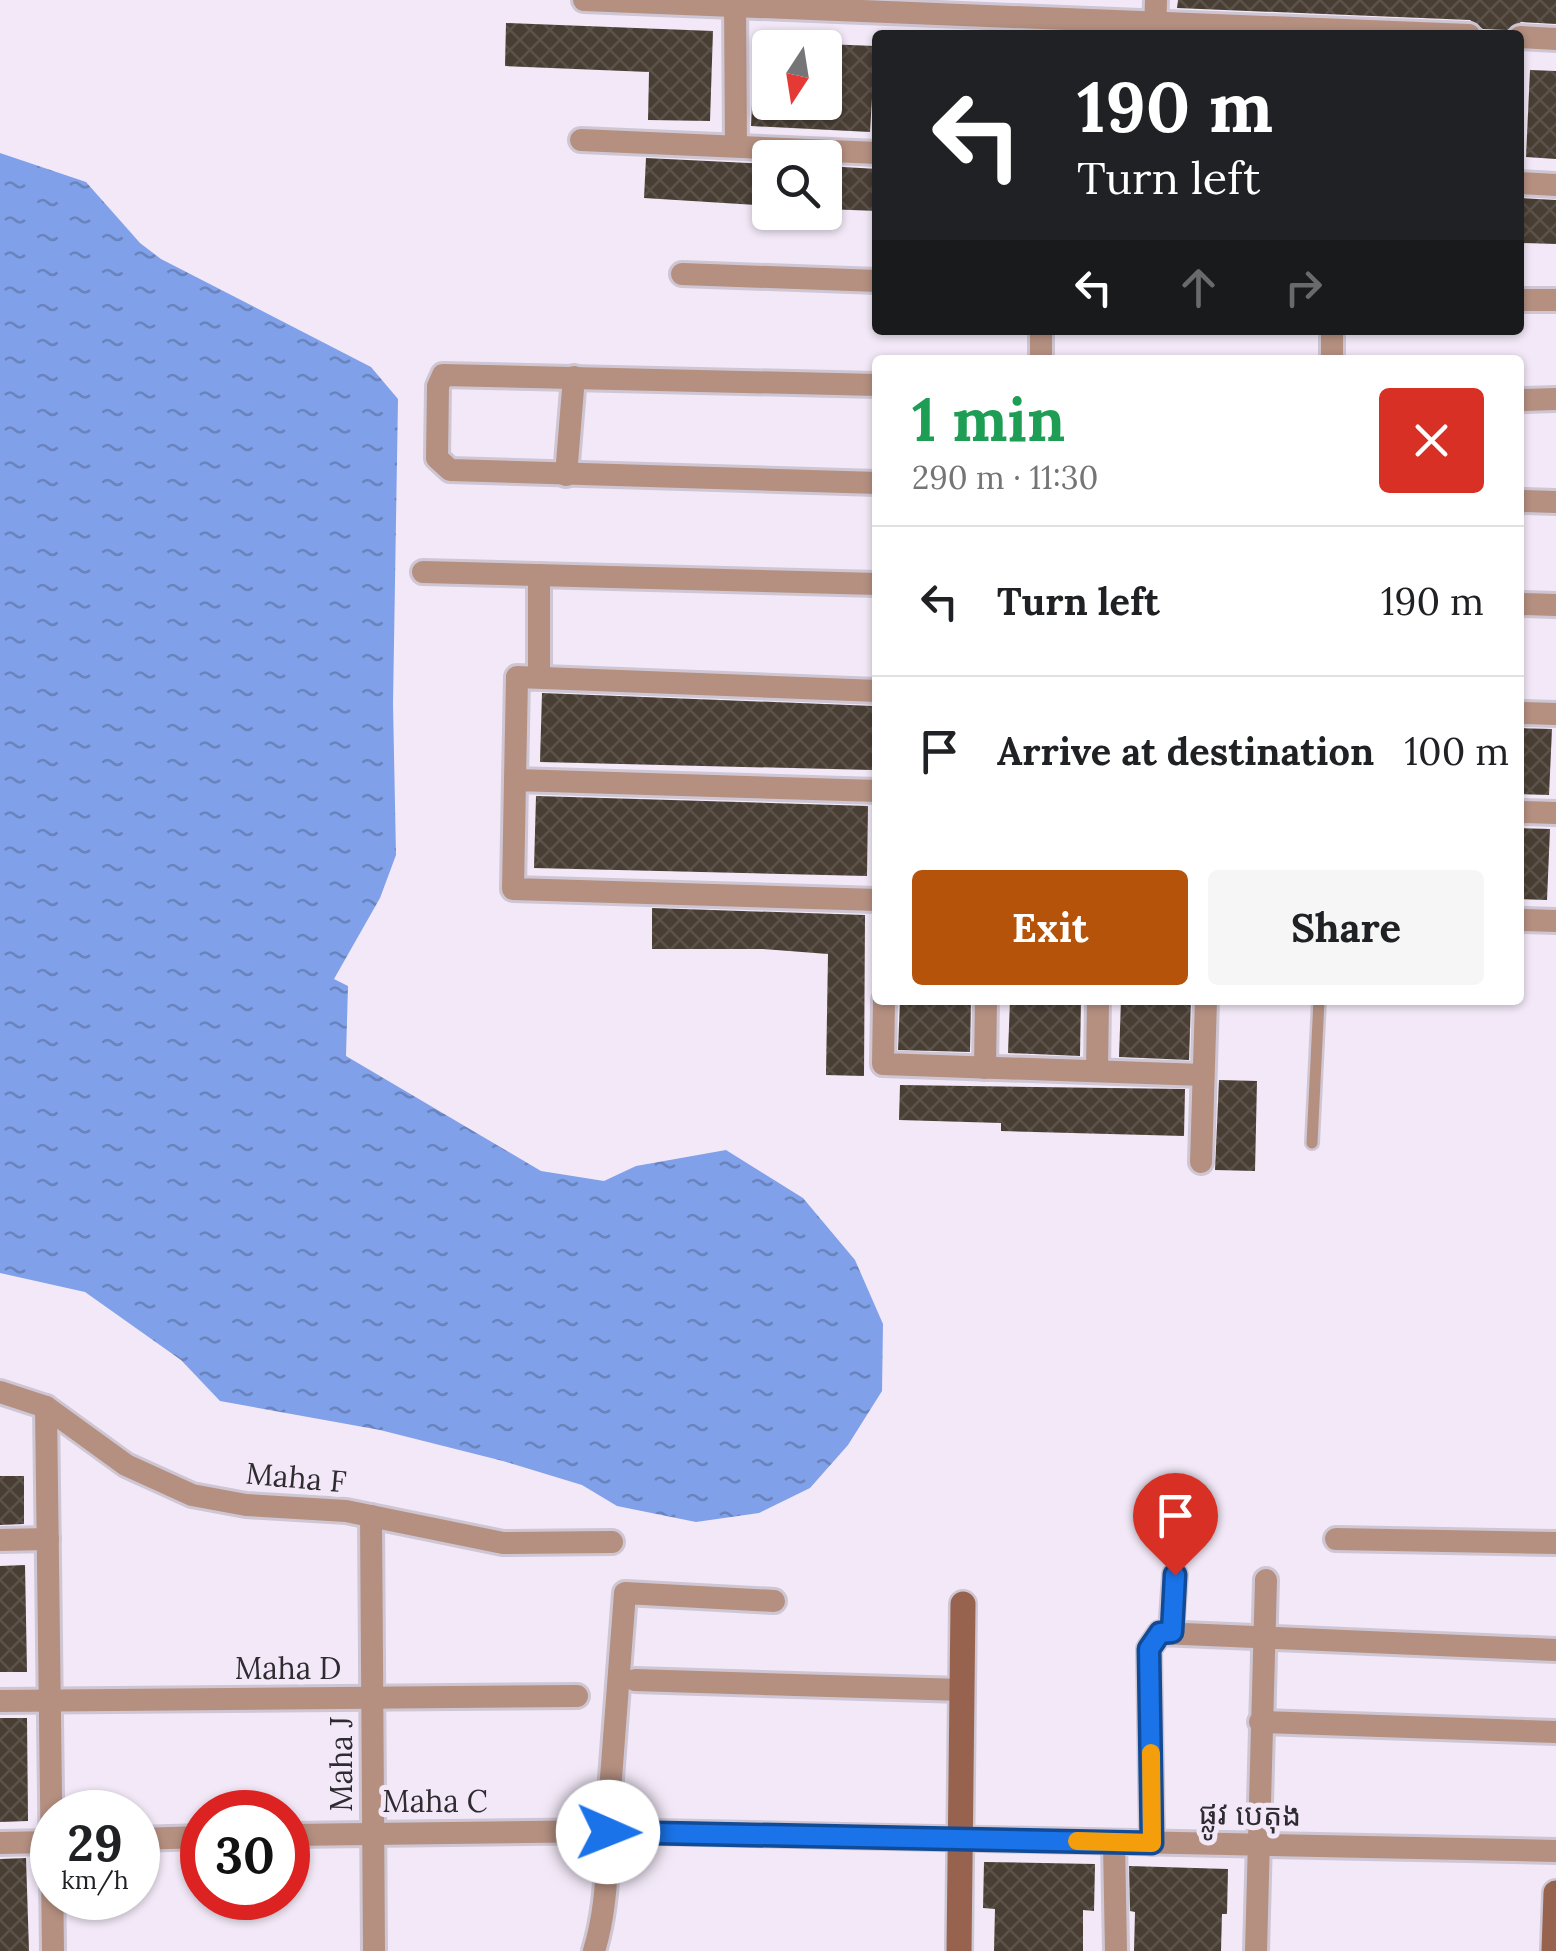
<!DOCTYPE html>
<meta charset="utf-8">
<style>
body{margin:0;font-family:Lora,"Noto Sans Khmer",serif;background:#f6f6f6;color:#202124;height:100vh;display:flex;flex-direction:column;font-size:38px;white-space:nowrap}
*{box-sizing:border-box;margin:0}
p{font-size:32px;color:#757577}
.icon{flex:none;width:55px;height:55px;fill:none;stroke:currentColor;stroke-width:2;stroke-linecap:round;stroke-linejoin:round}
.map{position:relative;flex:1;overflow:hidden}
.side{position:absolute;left:872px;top:355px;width:652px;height:650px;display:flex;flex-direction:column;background:#fff;border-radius:10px;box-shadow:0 2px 8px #0004}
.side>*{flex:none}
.banner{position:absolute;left:872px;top:30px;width:652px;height:305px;border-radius:10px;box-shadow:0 2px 8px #0004;background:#202124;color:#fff;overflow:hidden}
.needle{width:65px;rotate:192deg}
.controls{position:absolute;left:752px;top:30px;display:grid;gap:20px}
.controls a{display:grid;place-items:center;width:90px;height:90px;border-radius:10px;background:#fff;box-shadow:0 2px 8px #0004;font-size:50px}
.speed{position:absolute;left:30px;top:1790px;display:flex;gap:20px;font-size:50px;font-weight:700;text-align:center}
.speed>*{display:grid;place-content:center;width:130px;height:130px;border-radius:50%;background:#fff;box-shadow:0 2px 8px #0004;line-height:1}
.speed small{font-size:25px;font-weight:400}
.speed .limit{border:15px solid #d22;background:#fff;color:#111}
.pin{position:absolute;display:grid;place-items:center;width:85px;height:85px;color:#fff;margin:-102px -42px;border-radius:50% 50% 50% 0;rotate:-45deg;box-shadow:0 0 10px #0007}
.pin .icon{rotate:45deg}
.me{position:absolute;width:110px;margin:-55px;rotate:91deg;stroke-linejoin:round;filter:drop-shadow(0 0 8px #0008)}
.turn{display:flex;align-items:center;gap:35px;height:210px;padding:0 40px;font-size:45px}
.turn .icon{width:130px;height:130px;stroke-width:2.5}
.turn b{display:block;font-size:70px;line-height:85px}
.lanes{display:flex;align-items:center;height:95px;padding:0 40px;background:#0003;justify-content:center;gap:50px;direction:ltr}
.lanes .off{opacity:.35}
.round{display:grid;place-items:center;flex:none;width:105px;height:105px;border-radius:10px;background:#f6f6f6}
.summary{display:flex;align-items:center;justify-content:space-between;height:170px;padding:0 40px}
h1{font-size:60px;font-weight:700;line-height:75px;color:#1e9e55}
.primary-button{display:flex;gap:20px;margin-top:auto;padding:20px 40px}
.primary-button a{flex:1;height:115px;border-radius:10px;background:#b45309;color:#fff;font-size:40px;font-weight:700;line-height:115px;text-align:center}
.primary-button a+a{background:#f6f6f6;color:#202124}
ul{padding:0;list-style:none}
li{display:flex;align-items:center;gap:30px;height:150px;padding:0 40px;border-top:2px solid #e0e0e0}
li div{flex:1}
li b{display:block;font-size:38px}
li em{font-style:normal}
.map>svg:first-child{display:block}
.water{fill:url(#water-ripples)}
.building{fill:url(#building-cross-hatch)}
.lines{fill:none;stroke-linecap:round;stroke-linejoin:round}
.lane-casing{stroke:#cfc6d3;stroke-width:16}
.street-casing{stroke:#cfc6d3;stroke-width:28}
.secondary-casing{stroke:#cfc6d3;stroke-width:30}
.lane{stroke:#b59081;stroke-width:11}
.street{stroke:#b59081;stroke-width:22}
.secondary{stroke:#98634e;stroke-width:25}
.route-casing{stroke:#114b97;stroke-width:25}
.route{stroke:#1a73e8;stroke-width:18}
.slow{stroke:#f59e0b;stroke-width:18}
.labels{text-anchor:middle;stroke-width:10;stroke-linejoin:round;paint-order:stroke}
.street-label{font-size:30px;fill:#2f2c31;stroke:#f2e8f7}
</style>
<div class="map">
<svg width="1556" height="1951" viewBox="0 0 1556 1951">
<defs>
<pattern id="water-ripples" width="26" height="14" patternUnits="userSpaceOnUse" patternTransform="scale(2.5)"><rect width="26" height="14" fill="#80a1e9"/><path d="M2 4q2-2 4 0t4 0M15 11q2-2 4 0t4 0" fill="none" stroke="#6983bd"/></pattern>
<pattern id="building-cross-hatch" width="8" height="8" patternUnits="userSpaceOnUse" patternTransform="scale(2.5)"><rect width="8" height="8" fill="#493e34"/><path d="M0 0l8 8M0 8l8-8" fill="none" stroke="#5b5249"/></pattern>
</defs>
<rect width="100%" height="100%" fill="#f2e8f7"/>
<!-- water -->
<path class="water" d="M0 153 86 182 140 243 161 259 371 367 398 399 393 704 396 855 380 898 334 979 348 986 346 1056 541 1171 604 1181 636 1166 726 1150 803 1198 855 1260 883 1324 882 1391 848 1445 810 1488 759 1513 696 1522 617 1506 582 1485 503 1461 380 1430 220 1401 181 1360 85 1292 0 1273Z"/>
<!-- building -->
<g class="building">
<path d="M1178 0H1556V24L1521 22 1507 30 1483 29 1470 20 1177 8Z"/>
<path d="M506 23 713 31 710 121 648 120 649 72 505 66Z"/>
<path d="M755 40 770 41V102H825V44L875 46 870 132 751 126Z"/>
<path d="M1530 70 1556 71V159L1526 157Z"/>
<path d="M646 158 770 164V206L644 198Z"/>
<path d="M825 166 878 169V211L825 209Z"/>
<path d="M1520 198 1556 200V244L1520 243Z"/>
<path d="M542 693 874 706 872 770 540 762Z"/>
<path d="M1520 728 1552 729 1549 795 1520 794Z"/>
<path d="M536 796 868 806 867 876 534 868Z"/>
<path d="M1520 828 1550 829 1547 900 1520 899Z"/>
<path d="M652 908 865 915 864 1076 826 1075 828 954 763 949H652Z"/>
<path d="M900 1000H971L970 1052 898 1050Z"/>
<path d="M1010 1000H1081L1080 1056 1008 1053Z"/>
<path d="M1121 1000H1191L1189 1060 1119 1057Z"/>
<path d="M1219 1080 1257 1081 1255 1171 1215 1170Z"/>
<path d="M900 1085 1185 1089 1184 1136 1001 1131V1123L899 1120Z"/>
<path d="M0 1476H24V1524L0 1525Z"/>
<path d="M25 1565 27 1672H0V1566Z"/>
<path d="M0 1718H27L28 1821 0 1822Z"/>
<path d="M26 1858 29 1951H0V1859Z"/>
<path d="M984 1862 1095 1864 1094 1911 1083 1910V1951H994L995 1909 983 1908Z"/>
<path d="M1129 1866 1228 1869 1227 1914H1222L1221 1951H1134L1135 1912 1130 1911Z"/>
</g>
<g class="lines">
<defs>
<path id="lane" d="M1312 1143 1319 1000"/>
<g id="street">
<path d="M584 0 1469 35"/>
<path d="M735 0 736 146"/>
<path d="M1155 35 1156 0"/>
<path d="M1520 37 1556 39"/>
<path d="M581 140 878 153"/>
<path d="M1520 183 1556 185"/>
<path d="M682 274 878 281"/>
<path d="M1520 300H1556"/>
<path d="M1041 360V330"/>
<path d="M1332 360V330"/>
<path d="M878 385 443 375 438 386 437 458 450 470 878 483"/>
<path d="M1520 400 1556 399"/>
<path d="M566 475 574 377"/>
<path d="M1520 501 1556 502"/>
<path d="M423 572 878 584"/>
<path d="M1520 604 1556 605"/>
<path d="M539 677V575"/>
<path d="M1520 713 1556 714"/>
<path d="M515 780 517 677 878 691"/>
<path d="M878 791 515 780 513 889 878 900"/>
<path d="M1520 812 1556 813"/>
<path d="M1520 920 1556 921"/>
<path d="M884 1000 883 1064 1203 1075"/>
<path d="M985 1068 986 1000"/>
<path d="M1097 1071 1098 1000"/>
<path d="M1201 1162 1206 1000"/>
<path d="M0 1392 46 1407 126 1465 192 1495 246 1505 346 1511 503 1543 612 1542"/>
<path d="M46 1407 53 1951"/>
<path d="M371 1516 374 1951"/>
<path d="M1336 1539 1556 1543"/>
<path d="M0 1540 48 1539"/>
<path d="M1171 1632 1175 1575"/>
<path d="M635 1680 962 1690"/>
<path d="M0 1701 577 1696"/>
<path d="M1260 1722 1556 1732"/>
<path d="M288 1835 607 1831 1556 1851"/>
<path d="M138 1839 202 1837"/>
<path d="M1114 1842 1116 1951"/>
<path d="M0 1843 52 1842"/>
<path d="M1152 1843 1149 1649 1160 1633 1556 1650"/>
<path d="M594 1951C606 1912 608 1872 607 1831L625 1593 774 1601"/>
<path d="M1256 1951 1266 1580"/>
</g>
<g id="secondary">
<path d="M959 1951 963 1604"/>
<path d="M1554 1951 1556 1893"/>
</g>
</defs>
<!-- lane casing -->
<use href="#lane" class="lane-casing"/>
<!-- street casing -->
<use href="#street" class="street-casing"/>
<!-- secondary casing -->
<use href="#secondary" class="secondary-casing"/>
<!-- lane -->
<use href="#lane" class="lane"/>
<!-- street -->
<use href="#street" class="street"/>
<!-- secondary -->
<use href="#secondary" class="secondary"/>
</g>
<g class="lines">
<defs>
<path id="route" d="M608 1832 1152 1843 1149 1649 1160 1633 1172 1632 1175 1575"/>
</defs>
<!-- route casing -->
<use href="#route" class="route-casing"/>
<!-- route -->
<use href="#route" class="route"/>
<!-- slow -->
<path class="slow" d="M1077 1841 1152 1843 1151 1753"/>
</g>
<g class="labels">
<!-- street labels -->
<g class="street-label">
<text transform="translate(296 1478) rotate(5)" y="10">Maha F</text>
<text x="288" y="1679">Maha D</text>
<text transform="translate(342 1764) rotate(-90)" y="10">Maha J</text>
<text x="435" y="1812">Maha C</text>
<text transform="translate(1250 1815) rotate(1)" y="10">ផ្លូវ បេតុង</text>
</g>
</g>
</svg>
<div class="controls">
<a><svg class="needle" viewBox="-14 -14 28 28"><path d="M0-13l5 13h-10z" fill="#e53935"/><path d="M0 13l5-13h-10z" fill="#757577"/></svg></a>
<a><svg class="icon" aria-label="search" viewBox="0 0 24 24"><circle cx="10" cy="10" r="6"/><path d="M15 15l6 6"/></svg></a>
</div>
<div class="speed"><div>29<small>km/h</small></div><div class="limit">30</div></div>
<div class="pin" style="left:1175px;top:1575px;background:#d93025"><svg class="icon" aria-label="arrive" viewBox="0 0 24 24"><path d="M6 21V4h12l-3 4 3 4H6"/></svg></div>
<svg class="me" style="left:608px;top:1832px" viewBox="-20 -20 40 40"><circle r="19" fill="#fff"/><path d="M0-13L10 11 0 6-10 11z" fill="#1a73e8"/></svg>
<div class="banner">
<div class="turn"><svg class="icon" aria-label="left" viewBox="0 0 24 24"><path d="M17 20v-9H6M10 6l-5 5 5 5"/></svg><div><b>190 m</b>Turn left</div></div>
<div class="lanes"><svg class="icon" aria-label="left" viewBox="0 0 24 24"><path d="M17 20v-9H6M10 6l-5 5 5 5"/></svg><svg class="icon off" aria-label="ahead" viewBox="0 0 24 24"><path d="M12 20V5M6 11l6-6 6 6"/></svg><svg class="icon off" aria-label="right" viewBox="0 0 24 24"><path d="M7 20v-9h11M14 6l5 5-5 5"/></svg></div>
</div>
<section class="side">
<div class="summary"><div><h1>1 min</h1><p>290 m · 11:30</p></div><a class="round" style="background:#d93025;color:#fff"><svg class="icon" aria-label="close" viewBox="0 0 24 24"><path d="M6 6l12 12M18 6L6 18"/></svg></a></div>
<ul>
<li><svg class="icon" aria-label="left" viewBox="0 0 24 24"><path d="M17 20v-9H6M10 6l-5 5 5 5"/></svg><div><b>Turn left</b></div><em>190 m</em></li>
<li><svg class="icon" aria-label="arrive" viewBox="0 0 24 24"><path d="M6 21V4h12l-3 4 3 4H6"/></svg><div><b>Arrive at destination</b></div><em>100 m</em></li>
</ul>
<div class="primary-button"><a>Exit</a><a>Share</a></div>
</section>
</div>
